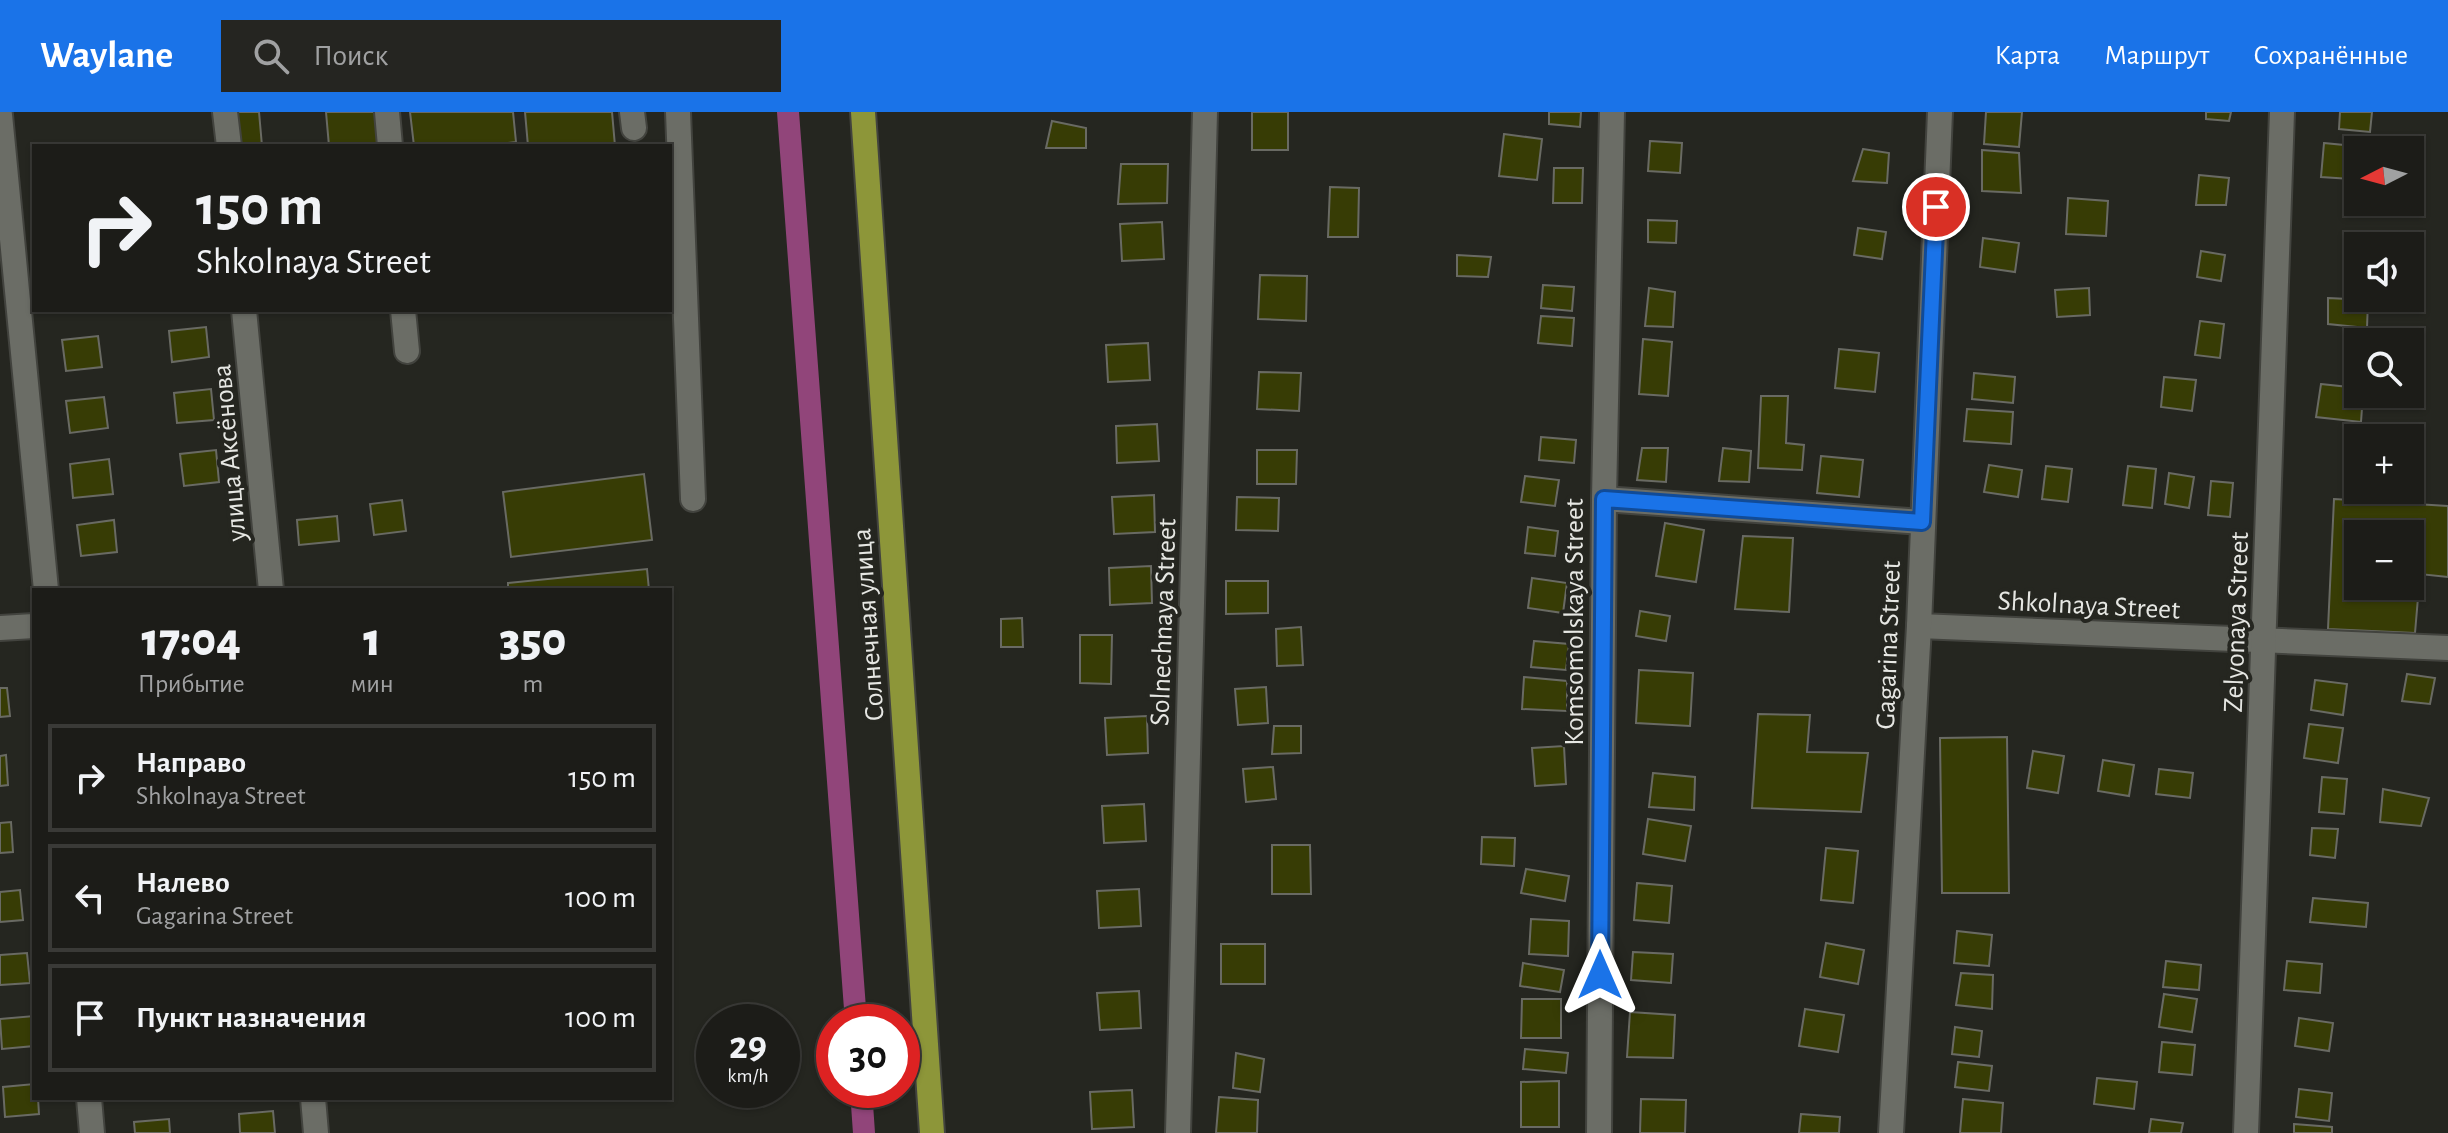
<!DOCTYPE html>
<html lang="ru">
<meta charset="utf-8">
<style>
body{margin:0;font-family:"Alegreya Sans",sans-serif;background:#252521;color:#f1f3f6;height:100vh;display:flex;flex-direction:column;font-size:30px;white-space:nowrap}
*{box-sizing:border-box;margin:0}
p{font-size:26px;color:#a0a1a2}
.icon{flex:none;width:44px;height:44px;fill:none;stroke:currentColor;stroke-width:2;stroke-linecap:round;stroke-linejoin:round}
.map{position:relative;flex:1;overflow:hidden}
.side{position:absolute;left:32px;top:476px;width:640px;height:512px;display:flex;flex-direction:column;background:#1c1c18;border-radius:0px;box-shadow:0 2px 6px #0004,0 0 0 2px #3a3a37}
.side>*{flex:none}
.guide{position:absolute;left:32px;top:32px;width:640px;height:168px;border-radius:0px;box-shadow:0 2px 6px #0004,0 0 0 2px #3a3a37;background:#1c1c18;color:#f1f3f6;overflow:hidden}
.needle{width:52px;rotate:264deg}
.controls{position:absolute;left:2344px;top:24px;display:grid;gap:16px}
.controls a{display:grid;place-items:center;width:80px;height:80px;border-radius:0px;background:#1c1c18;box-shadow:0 2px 6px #0004,0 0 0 2px #3a3a37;font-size:40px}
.speed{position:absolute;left:696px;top:892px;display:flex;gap:16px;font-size:40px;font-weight:700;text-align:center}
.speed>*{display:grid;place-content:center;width:104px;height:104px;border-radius:50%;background:#1c1c18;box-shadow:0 2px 6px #0004,0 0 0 2px #3a3a37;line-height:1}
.speed small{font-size:20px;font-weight:400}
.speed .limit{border:12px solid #d22;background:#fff;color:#111}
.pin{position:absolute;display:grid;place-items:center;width:68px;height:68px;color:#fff;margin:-34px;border:4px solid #fff;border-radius:50%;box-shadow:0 2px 8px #0007}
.me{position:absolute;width:88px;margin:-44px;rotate:0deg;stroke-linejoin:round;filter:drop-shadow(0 0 6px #0008)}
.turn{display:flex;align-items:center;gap:28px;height:168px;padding:0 32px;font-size:36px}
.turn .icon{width:104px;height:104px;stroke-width:2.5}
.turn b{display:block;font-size:56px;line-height:68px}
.eta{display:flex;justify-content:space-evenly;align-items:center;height:136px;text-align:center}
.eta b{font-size:48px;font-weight:800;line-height:56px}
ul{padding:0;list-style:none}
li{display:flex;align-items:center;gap:24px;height:108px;margin:0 16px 12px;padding:0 16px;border:4px solid #3a3a37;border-radius:0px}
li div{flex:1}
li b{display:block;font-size:30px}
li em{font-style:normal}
header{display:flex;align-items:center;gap:48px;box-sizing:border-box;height:112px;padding:0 40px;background:#1a73e8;color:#fff}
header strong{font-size:38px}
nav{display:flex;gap:44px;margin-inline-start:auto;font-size:28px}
.search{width:560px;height:72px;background:#252521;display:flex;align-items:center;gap:20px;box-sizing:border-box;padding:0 28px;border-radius:0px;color:#a0a1a2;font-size:30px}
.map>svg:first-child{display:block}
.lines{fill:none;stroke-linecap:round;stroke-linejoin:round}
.canal{stroke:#91457a;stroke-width:22}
.building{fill:#373c05;stroke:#696a63;stroke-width:2;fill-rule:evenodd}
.minor-casing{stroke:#42433e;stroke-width:28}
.major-casing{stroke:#42433e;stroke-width:28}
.minor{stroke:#6b6d66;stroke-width:24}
.major{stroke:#8d9639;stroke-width:24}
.route-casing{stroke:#114b97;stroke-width:20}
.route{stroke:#1a73e8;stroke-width:14}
.labels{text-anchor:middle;stroke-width:8;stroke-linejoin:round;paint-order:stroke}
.street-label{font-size:28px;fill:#e6e7e3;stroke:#252620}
</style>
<header>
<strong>Waylane</strong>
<div class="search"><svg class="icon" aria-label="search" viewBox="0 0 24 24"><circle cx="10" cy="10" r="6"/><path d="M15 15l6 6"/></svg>Поиск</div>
<nav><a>Карта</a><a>Маршрут</a><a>Сохранённые</a></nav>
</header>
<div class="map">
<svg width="2448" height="1021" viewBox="0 0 2448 1021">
<rect width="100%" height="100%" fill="#252620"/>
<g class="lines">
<!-- canal -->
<g class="canal">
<path d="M788 0 856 910"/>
<path d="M861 978 864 1021"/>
</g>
</g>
<!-- building -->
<g class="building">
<path d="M233 0H259L262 34H236Z"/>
<path d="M326 0H377L380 34H329Z"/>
<path d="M410 0H513L516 30 481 34H414Z"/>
<path d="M525 0H612L615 34H528Z"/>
<rect x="1252" y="0" width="36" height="38"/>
<path d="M1549 0H1581L1580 15 1549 12Z"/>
<path d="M1986 0H2022L2019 35 1984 32Z"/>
<path d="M2206 0H2231L2229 9 2206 7Z"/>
<path d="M2340 0H2372L2370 20 2339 17Z"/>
<path d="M1052 9 1086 16V36H1046Z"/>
<path d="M1504 22 1542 27 1537 68 1499 64Z"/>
<path d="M1650 29 1682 31 1680 61 1648 59Z"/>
<path d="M2324 31 2354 34 2351 67 2321 65Z"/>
<path d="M1863 37 1889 41 1887 71 1853 69Z"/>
<path d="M1982 38 2019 41 2021 81 1982 79Z"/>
<path d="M1121 52H1168L1167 91 1118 92Z"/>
<path d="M1554 56H1583L1582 91H1553Z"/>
<path d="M2199 63 2229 66 2226 93H2196Z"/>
<path d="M1330 75 1359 76 1358 125H1328Z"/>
<path d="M2068 86 2108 89 2106 124 2066 122Z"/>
<path d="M1648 108 1677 109 1676 131 1648 130Z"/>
<path d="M1162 110 1164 147 1122 149 1120 112Z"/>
<path d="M1858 116 1886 120 1882 147 1854 143Z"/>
<path d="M2351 122 2381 128 2380 134H2358V153L2350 152Z"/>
<path d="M1983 126 2019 131 2015 160 1980 155Z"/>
<path d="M2201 139 2225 143 2221 169 2197 165Z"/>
<path d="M1457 143 1491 145 1488 165 1457 164Z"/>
<path d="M1260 163 1307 164 1306 209 1258 207Z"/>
<path d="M1543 173 1574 175 1572 199 1541 196Z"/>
<path d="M1649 176 1675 180 1673 215 1645 214Z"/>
<path d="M2089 176 2090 203 2057 205 2055 178Z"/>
<path d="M2328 186 2368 188 2367 216 2328 212Z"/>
<path d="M1541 204 1574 206 1572 234 1538 231Z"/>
<path d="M2200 209 2224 212 2220 246 2195 243Z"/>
<path d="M206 215 209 245 172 250 169 219Z"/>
<path d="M98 224 102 255 66 259 62 228Z"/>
<path d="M1643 227 1672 230 1668 284 1639 282Z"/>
<path d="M1148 231 1150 268 1108 270 1106 233Z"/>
<path d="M1839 237 1879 241 1875 280 1835 276Z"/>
<path d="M1259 260 1301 261 1299 299 1257 297Z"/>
<path d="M1974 261 2015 265 2013 291 1972 287Z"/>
<path d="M2164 265 2196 268 2192 299 2161 295Z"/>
<path d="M2321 272 2358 276V282H2363L2361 310 2316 305Z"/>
<path d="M211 277 214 308 177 311 174 281Z"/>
<path d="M1761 284H1788L1786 331 1804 333 1802 358 1758 356Z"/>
<path d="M104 285 108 316 70 321 66 289Z"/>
<path d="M1967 297 2013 300 2011 332 1964 329Z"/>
<path d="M1157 312 1159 349 1117 351 1116 314Z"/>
<path d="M1541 325 1576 328 1574 351 1539 348Z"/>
<path d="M1642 336H1668L1666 370 1637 368Z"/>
<path d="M1723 336 1751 339 1749 370 1719 369Z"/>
<path d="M216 338 219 370 184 374 180 342Z"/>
<path d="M1257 338H1297L1296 372H1257Z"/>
<path d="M1821 344 1863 348 1859 385 1817 381Z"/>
<path d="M109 347 113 382 73 386 70 352Z"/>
<path d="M1989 353 2022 358 2018 385 1984 380Z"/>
<path d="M2046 354 2072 357 2068 390 2042 387Z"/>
<path d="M2128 354 2156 357 2152 396 2123 393Z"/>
<path d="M2169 361 2194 365 2189 396 2165 392Z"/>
<path d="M644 362 652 428 511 445 503 380Z"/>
<path d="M1525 364 1559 368 1555 394 1521 390Z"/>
<path d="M2211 369 2233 371 2230 405 2208 403Z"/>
<path d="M1154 383 1155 420 1114 422 1112 385Z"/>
<path d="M1237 385 1279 386 1278 419 1236 418Z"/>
<path d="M2334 387 2448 394V465L2420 462 2415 521 2328 517ZM2358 422H2410V474H2358Z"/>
<path d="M402 388 406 419 374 423 370 392Z"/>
<path d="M337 404 339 429 299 433 297 408Z"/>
<path d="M114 408 117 440 81 444 77 413Z"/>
<path d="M1665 411 1704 418 1696 470 1656 464Z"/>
<path d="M1528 415 1558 419 1555 444 1525 441Z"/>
<path d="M1743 424 1793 426 1789 500 1735 497Z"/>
<path d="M1151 454 1152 491 1110 493 1109 456Z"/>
<path d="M647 457 649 478H508V471Z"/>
<path d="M1532 466 1567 471 1563 501 1528 496Z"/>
<path d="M1226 469H1268V501L1226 502Z"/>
<path d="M1640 499 1670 504 1666 529 1636 524Z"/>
<path d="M1022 506 1023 535H1001V507Z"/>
<path d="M1301 515 1303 553 1277 554 1276 517Z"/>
<path d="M1080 523H1112L1111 572 1080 571Z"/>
<path d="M1534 529 1569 532 1566 558 1531 555Z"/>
<path d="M1639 558 1693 561 1690 614 1636 611Z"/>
<path d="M2407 562 2435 566 2430 592 2402 589Z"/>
<path d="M1524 565 1567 569V599L1522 597Z"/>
<path d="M2315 568 2347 572 2343 603 2311 598Z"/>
<path d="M1266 575 1268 611 1238 613 1235 577Z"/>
<path d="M0 576H7L10 604 0 605Z"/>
<path d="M1758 602 1810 603 1807 640 1868 641 1861 700 1752 696Z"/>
<path d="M1147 604 1148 641 1107 643 1105 606Z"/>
<path d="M2309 612 2343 616 2338 651 2304 646Z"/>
<path d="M1274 614H1301V641L1272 642Z"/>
<path d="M2007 625 2009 781H1942L1940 626Z"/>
<path d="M1564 634 1566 672 1535 674 1532 636Z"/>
<path d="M2033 639 2064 644 2058 681 2027 676Z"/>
<path d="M6 643 8 673 0 674V644Z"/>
<path d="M2103 648 2134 653 2129 684 2098 679Z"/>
<path d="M1273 655 1276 687 1246 690 1243 657Z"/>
<path d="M2159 657 2193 661 2190 686 2156 682Z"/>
<path d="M1653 661 1695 665 1694 698 1649 695Z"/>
<path d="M2322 665 2347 667 2344 702 2319 700Z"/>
<path d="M2383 677 2429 686 2421 714 2380 710Z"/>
<path d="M1144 692 1146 729 1104 731 1102 694Z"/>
<path d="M1648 707 1691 714 1685 749 1643 742Z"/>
<path d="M11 710 13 740 0 741V711Z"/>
<path d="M2312 716 2338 717 2335 746 2310 743Z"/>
<path d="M1482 725 1515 726 1514 754 1481 752Z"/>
<path d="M1272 733H1310L1311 782H1272Z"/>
<path d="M1826 736 1858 739 1853 791 1821 788Z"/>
<path d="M1526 757 1569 764 1565 789 1521 781Z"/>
<path d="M1637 771 1672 774 1669 811 1634 808Z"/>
<path d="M1139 777 1141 814 1099 816 1097 779Z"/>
<path d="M20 778 23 808 0 810V780Z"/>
<path d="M2313 786 2368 791 2366 815 2310 810Z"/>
<path d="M1531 807 1569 809 1568 844 1529 842Z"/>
<path d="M1957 819 1992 823 1989 854 1954 851Z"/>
<path d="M1826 831 1864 838 1858 872 1820 865Z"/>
<rect x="1221" y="832" width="44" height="40"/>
<path d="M1633 840 1673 842 1671 871 1631 868Z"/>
<path d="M27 841 30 871 0 873V843Z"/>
<path d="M2166 849 2201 853 2199 878 2163 875Z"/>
<path d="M2287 849 2322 852 2320 881 2284 878Z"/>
<path d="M1523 851 1564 858 1560 880 1520 874Z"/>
<path d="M1961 861 1993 863 1992 897 1956 893Z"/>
<path d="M1139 879 1141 916 1100 918 1097 881Z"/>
<path d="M2164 882 2197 887 2192 920 2159 915Z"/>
<path d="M1522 887H1561V926H1521Z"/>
<path d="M1805 897 1844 903 1838 940 1799 934Z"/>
<path d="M1630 900 1675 903 1673 946 1627 945Z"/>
<path d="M34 904V934L2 937 0 907Z"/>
<path d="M2299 906 2333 911 2329 939 2295 934Z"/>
<path d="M1955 915 1982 919 1979 945 1952 942Z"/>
<path d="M2162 930 2195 933 2192 963 2159 960Z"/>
<path d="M1525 937 1568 941 1566 961 1523 957Z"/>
<path d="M1236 941 1264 947 1260 980 1233 976Z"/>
<path d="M1958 950 1992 954 1989 979 1955 975Z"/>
<path d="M2097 966 2137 970 2134 997 2094 992Z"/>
<path d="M1559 969V1015H1521V970Z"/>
<path d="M34 972V986H38L39 1002 5 1005 3 975Z"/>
<path d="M2299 977 2332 981 2329 1009 2296 1005Z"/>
<path d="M1132 978 1134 1015 1092 1017 1090 980Z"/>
<path d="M1219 985 1258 988 1257 1021H1216Z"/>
<path d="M1641 987 1686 988 1685 1021H1640Z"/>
<path d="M1963 987 2003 991 2001 1021H1960Z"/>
<path d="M273 999 275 1021H240L239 1002Z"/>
<path d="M1801 1002 1840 1005 1839 1021H1799Z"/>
<path d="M169 1007 170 1021H135L134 1010Z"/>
<path d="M2151 1007 2183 1011 2181 1021H2149Z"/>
<path d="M2294 1012 2332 1015V1021H2294Z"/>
</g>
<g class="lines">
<defs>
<g id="minor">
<path d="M225 0 229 34"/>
<path d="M387 0 390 34"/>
<path d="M632 0 634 16"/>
<path d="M678 0 693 387"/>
<path d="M0 3 46 478"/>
<path d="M244 198 271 478"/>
<path d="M403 198 407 239"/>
<path d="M1604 387 1922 410"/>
<path d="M1919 514 2448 536"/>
<path d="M0 516 34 514"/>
<path d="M89 986 92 1021"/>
<path d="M313 986 316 1021"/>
<path d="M1178 1021 1205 0"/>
<path d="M1599 1021 1604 387 1612 0"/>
<path d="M1891 1021 1919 514 1940 0"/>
<path d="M2246 1021 2282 0"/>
</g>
<path id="major" d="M863 0 932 1021"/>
</defs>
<!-- minor casing -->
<use href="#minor" class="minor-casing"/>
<!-- major casing -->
<use href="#major" class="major-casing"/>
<!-- minor -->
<use href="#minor" class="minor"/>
<!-- major -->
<use href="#major" class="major"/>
</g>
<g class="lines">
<defs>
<path id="route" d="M1600 863 1604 387 1922 410 1936 95"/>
</defs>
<!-- route casing -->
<use href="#route" class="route-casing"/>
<!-- route -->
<use href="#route" class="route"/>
</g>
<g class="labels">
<!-- street labels -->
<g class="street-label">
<text transform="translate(228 341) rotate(-95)" y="10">улица Аксёнова</text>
<text transform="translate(2089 492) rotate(3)" y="10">Shkolnaya Street</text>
<text transform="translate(1162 510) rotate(-88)" y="10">Solnechnaya Street</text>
<text transform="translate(1573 510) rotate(-90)" y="10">Komsomolskaya Street</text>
<text transform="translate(2235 510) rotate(-88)" y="10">Zelyonaya Street</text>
<text transform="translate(867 513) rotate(-94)" y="10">Солнечная улица</text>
<text transform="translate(1887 533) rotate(-88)" y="10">Gagarina Street</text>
</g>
</g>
</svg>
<div class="controls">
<a><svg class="needle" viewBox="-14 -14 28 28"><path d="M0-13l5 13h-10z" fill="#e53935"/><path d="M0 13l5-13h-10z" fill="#a0a1a2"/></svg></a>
<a><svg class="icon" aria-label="sound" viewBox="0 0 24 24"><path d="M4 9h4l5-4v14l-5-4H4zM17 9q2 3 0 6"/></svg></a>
<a><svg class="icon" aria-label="search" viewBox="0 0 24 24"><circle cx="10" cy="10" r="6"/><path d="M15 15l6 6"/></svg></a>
<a>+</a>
<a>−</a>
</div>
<div class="speed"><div>29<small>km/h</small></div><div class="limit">30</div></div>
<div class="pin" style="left:1936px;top:95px;background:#d93025"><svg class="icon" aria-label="arrive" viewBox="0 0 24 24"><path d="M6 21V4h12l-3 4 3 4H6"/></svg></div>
<svg class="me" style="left:1600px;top:863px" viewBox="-20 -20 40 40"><path d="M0-17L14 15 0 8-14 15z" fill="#1a73e8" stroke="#fff" stroke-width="4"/></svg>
<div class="guide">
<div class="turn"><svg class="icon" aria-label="right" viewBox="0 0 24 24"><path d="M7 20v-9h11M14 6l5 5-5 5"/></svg><div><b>150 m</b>Shkolnaya Street</div></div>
</div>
<section class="side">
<div class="eta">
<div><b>17:04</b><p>Прибытие</p></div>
<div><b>1</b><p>мин</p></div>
<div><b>350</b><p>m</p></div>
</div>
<ul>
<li><svg class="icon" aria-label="right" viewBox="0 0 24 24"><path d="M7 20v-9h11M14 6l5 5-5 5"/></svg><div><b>Направо</b><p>Shkolnaya Street</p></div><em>150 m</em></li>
<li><svg class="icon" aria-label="left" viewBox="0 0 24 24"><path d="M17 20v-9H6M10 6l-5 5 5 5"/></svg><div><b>Налево</b><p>Gagarina Street</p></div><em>100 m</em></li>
<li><svg class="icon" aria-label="arrive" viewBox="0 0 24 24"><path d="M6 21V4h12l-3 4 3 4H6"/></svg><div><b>Пункт назначения</b></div><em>100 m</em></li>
</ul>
</section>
</div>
